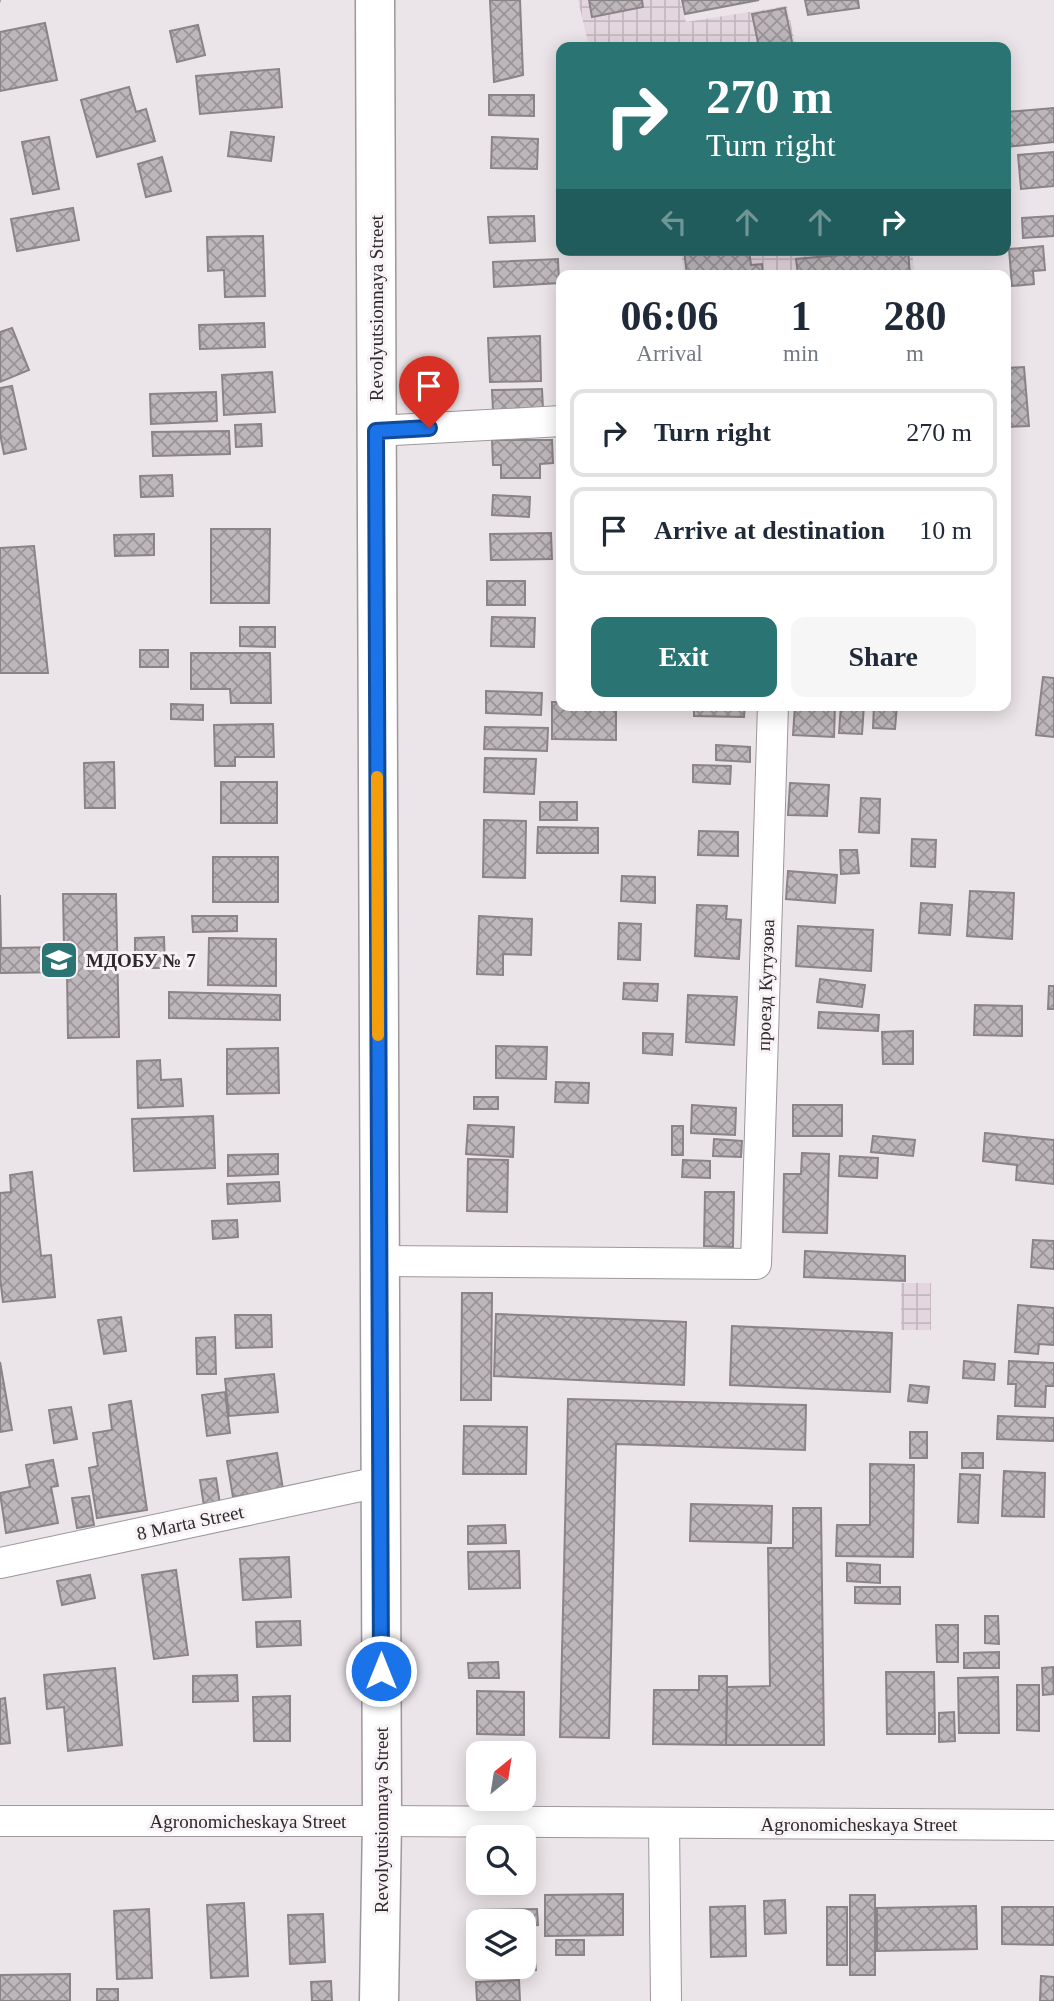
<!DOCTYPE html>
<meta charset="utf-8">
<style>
body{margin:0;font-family:"Times New Roman",serif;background:#f6f6f7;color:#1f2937;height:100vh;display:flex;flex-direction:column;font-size:26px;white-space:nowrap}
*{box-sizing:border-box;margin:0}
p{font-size:23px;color:#747a83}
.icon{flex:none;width:38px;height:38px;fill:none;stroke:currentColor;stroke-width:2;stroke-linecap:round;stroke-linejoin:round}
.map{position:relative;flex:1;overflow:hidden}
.panel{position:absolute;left:556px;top:270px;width:455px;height:441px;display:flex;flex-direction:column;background:#fff;border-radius:14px;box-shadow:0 4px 18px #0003}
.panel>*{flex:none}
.top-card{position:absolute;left:556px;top:42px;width:455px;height:214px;border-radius:14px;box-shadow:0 4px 18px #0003;background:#2a7473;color:#fff;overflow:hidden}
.needle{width:46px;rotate:30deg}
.buttons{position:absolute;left:466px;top:1741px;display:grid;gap:14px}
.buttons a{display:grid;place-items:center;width:70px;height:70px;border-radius:14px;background:#fff;box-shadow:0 4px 18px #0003;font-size:35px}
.pin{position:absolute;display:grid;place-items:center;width:60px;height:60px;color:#fff;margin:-72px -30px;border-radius:50% 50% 50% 0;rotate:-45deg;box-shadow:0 0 7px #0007}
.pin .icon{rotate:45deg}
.me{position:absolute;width:77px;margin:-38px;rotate:0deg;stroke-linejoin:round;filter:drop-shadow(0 0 5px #0008)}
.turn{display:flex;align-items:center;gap:24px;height:147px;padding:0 35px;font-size:32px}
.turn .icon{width:91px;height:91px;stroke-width:2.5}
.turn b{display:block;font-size:49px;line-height:60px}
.lanes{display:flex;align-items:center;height:66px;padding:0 35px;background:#0003;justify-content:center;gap:35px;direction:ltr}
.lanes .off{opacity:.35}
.eta{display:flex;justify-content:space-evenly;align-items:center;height:119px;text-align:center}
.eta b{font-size:42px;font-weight:600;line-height:49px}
.button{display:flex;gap:14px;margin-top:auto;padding:14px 35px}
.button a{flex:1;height:80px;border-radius:14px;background:#2a7473;color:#fff;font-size:28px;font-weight:600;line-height:80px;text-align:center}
.button a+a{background:#f6f6f7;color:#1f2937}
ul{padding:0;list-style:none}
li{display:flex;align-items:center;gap:21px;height:88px;margin:0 14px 10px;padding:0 21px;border:4px solid #e0e1e3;border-radius:14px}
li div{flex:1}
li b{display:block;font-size:26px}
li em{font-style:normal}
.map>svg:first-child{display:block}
.industrial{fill:url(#industrial-grid)}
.building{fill:url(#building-cross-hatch);stroke:#8a8387;stroke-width:2}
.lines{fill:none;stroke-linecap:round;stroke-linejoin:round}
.minor-casing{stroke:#9e979b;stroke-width:32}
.tertiary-casing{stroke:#9e979b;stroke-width:41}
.path{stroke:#aba6a9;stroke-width:4.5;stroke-dasharray:2 5;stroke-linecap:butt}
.minor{stroke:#fff;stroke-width:30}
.tertiary{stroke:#fff;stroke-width:38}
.route-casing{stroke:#114b97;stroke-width:18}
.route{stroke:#1a73e8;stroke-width:12}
.slow{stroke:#f59e0b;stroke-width:12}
.labels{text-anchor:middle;stroke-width:6;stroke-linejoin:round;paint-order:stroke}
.street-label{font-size:19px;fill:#2d2a2c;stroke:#f8f1f5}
.poi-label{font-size:19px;font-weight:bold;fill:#2d2a2c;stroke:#f8f1f5;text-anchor:start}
</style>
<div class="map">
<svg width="1054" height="2001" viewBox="0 0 1054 2001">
<defs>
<pattern id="industrial-grid" width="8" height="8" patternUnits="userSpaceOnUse" patternTransform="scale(1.75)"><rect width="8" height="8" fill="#e4d6de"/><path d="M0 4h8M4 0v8" fill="none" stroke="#c4b8bf"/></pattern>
<pattern id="building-cross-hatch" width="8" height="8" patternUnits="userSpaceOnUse" patternTransform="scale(1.75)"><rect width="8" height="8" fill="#bdb6ba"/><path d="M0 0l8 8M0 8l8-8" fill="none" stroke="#9a9497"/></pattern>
</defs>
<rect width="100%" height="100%" fill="#ebe4e8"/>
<!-- industrial -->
<g class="industrial">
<path d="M578 0H680L686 22 787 6 796 47H589Z"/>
<path d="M681 250H923L912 253 915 275H684Z"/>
<rect x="901" y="1283" width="30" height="47"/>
</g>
<!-- building -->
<g class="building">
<path d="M490 0H520L523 75 494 82Z"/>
<path d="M589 0H642L643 7 592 17Z"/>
<path d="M682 0H759L685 14Z"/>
<path d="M805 0H858L859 8 808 15Z"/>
<path d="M785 8 793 47H759L752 14Z"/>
<path d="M45 23 57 80 0 91V32Z"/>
<path d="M198 25 205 55 177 62 170 31Z"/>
<path d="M279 69 282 107 200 114 196 76Z"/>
<path d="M129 87 136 112 146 109 155 141 97 157 81 100Z"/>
<path d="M489 95H534V116L489 115Z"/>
<path d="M1054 108V142L1006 147V112Z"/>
<path d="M231 132 274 137 271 161 228 156Z"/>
<path d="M49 137 59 189 33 194 22 142Z"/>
<path d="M492 137 538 139 537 169 491 168Z"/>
<path d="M1054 152V186L1021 189 1018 155Z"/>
<path d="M162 157 171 191 146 197 138 164Z"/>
<path d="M73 208 79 240 17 251 11 219Z"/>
<path d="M534 216 535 241 490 243 488 217Z"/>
<path d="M1054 216V236L1023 238 1022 218Z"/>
<path d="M263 236 265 296 225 297 224 270 208 271 207 237Z"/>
<path d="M1043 246 1045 270 1033 271 1034 284 1012 286 1009 249Z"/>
<path d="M684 250H749L751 265 762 264 763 275H687Z"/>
<path d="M838 250H869V252L908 250 910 275H798L796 259 839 255Z"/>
<path d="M558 259 559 283 494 287 493 262Z"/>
<path d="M264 323 265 347 200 349 199 325Z"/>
<path d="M12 328 29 370 0 382V332Z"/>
<path d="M540 336 541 381 490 382 488 338Z"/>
<path d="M1024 367 1029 426 1006 427V368Z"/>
<path d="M272 372 275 412 224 415 222 375Z"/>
<path d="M12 386 26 449 4 454 0 434V388Z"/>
<path d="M542 389 543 409 493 411 492 390Z"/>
<path d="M216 392 217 421 151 424 150 394Z"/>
<path d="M261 424 262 446 236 447 235 425Z"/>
<path d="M229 431 230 454 153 456 152 432Z"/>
<path d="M492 440H552L553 463 540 464V478H501V465H493Z"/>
<path d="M172 475 173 496 141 497 140 476Z"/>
<path d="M493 495 530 497 529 517 492 515Z"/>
<path d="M211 529H270L269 603H211Z"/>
<path d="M551 533 552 559 491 560 490 534Z"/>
<path d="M154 534V555L115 556 114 535Z"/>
<path d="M34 546 48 673H0V548Z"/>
<rect x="487" y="581" width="38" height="24"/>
<path d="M492 617 535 618 534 647 491 646Z"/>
<path d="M240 627H275V647L240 646Z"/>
<rect x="140" y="650" width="28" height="17"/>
<path d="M191 653H270L271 703H231L230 689H191Z"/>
<path d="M1043 677 1054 678V737L1036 735Z"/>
<path d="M486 691 542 693 541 715 486 713Z"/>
<path d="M552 702H562V705H616V740L552 739Z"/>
<path d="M171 704 203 705V720L171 719Z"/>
<path d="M694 705H745L744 717 694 716Z"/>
<path d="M795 705H835L834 737 793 735Z"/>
<path d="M841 705H864L862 734 839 733Z"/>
<path d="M874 705H897L895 729 873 728Z"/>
<path d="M273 724 274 757H235V766H215L214 725Z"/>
<path d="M485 727 548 728 547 751 484 749Z"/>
<path d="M716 745 750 747V762L716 760Z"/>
<path d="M485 758 536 759 534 794 484 792Z"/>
<path d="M114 762 115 808H85L84 763Z"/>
<path d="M693 765 731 766 730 784 693 782Z"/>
<rect x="221" y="782" width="56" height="41"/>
<path d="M790 783 829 785 827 816 788 815Z"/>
<path d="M861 798 880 799 879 833 859 832Z"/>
<rect x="540" y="802" width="37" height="18"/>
<path d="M484 820 526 821 525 878 483 877Z"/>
<path d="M538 827 598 828V853H537Z"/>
<path d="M699 831 738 832V856L698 855Z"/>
<path d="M912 839 936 840 935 867 911 866Z"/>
<path d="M840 850H857L859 873 841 874Z"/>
<rect x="213" y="857" width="65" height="45"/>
<path d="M788 871 837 875 835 903 786 899Z"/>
<path d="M622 876 655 877V903L621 901Z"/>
<path d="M970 891 1014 893 1012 939 967 936Z"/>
<path d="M63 894H116L119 1037 68 1038 67 972 0 973V895L1 948 64 947Z"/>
<path d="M921 903 952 905 950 935 919 933Z"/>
<path d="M697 905 727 906 726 919 741 920 739 959 695 956Z"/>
<path d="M192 916H237V931L193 932Z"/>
<path d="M479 916 532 919 531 955 503 954V975L477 974Z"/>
<path d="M619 923 641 924 640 960 618 959Z"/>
<path d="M798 926 873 930 871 971 796 966Z"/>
<path d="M164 937 165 968H135V938Z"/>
<path d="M209 938 276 939V986L208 985Z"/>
<path d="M820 979 865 985 862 1007 817 1002Z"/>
<path d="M624 983 658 984 657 1001 623 999Z"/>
<path d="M1049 986H1054V1009H1048Z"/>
<path d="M169 992 280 995V1020L169 1018Z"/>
<path d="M688 995 737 997 734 1045 686 1042Z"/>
<path d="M975 1005 1022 1006V1036L974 1035Z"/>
<path d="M819 1012 879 1015 878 1031 818 1028Z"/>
<path d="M913 1031V1064H883L882 1032Z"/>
<path d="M643 1033 673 1034 672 1055 643 1053Z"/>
<path d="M496 1046 547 1047 546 1079 496 1078Z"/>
<path d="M278 1048 279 1093 227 1094V1049Z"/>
<path d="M160 1060 161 1080 181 1079 183 1106 138 1108 137 1061Z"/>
<path d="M556 1082 589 1083 588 1103 555 1102Z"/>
<rect x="474" y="1097" width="24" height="12"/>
<path d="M692 1105 736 1108 735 1135 691 1133Z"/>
<rect x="793" y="1105" width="49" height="31"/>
<path d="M213 1116 215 1168 134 1171 132 1119Z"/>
<path d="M468 1125 514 1127 513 1157 466 1154Z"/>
<rect x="672" y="1126" width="11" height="29"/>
<path d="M985 1133 1054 1140V1184L1016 1180 1017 1165 983 1161Z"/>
<path d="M873 1136 915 1140 913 1156 871 1152Z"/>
<path d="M714 1139 742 1141 741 1157 713 1156Z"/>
<path d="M802 1153 829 1154 827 1233 783 1232 784 1174H801Z"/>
<path d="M278 1154V1174L228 1176V1155Z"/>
<path d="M840 1156 878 1158 877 1178 839 1176Z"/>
<path d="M468 1159 508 1160 507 1212 467 1211Z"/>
<path d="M683 1160 710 1161V1178L682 1177Z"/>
<path d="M32 1172 41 1256 51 1255 55 1297 3 1302 0 1277V1193L11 1192 10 1175Z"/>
<path d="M279 1182 280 1201 228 1204 227 1184Z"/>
<path d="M705 1192H734L733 1247 704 1246Z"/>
<path d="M237 1220 238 1237 213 1239 212 1221Z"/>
<path d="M1033 1240 1054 1241V1269L1031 1267Z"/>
<path d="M805 1251 905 1256V1281L804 1277Z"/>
<path d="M462 1293H492L491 1400H461Z"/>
<path d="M1018 1305 1054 1308V1345L1039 1344 1038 1354 1015 1352Z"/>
<path d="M496 1314 686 1322 684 1385 494 1376Z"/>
<path d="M235 1315H271L272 1347 236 1348Z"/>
<path d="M121 1317 126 1351 104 1354 98 1320Z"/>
<path d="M732 1326 892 1333 890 1392 730 1385Z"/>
<path d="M215 1337 216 1374H197L196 1338Z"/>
<path d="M964 1361 995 1364 994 1380 963 1378Z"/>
<path d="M1009 1361 1054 1363V1386H1046L1045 1407 1015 1406 1016 1384H1008Z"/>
<path d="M0 1362 12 1430 0 1432Z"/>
<path d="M274 1374 278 1412 229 1416 225 1379Z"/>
<path d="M910 1385 929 1387 927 1403 908 1401Z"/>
<path d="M225 1392 230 1433 207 1436 202 1395Z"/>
<path d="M568 1399 806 1405 805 1450 616 1444 609 1738 560 1737Z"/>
<path d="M131 1401 147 1510 97 1518 89 1468 98 1466 93 1433 112 1430 109 1405Z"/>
<path d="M71 1407 77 1439 54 1443 49 1410Z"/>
<path d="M998 1416 1054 1418V1441L997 1439Z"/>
<path d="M464 1426 527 1427 526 1474H463Z"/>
<rect x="910" y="1432" width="17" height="26"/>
<path d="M277 1453 283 1489 233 1497 227 1461Z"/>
<rect x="962" y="1453" width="21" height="15"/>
<path d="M53 1460 58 1486 51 1487 58 1523 6 1533 0 1493 30 1487 26 1465Z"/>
<path d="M870 1464 914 1465 913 1557 836 1556 837 1525H870Z"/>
<path d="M1004 1471 1045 1473 1044 1517 1002 1516Z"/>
<path d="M960 1474 980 1475 978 1523 958 1522Z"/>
<path d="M216 1478 220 1504 204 1506 200 1480Z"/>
<path d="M89 1496 94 1525 77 1528 72 1498Z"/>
<path d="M691 1504 772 1506 771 1543 690 1541Z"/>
<path d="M793 1508H821L824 1745H726L727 1687 770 1686 768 1548H793Z"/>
<path d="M505 1525 506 1543 468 1544V1526Z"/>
<path d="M519 1551 520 1588 469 1589 468 1552Z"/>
<path d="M289 1557 291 1597 243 1600 240 1559Z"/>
<path d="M847 1563 880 1565V1583L847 1581Z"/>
<path d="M176 1570 188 1655 154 1659 142 1575Z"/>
<path d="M90 1575 95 1598 62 1605 57 1581Z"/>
<path d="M855 1587H900V1604L855 1603Z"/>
<path d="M985 1616H998L999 1644 985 1643Z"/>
<path d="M300 1621 301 1645 257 1647 256 1622Z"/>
<path d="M936 1625H958V1662H937Z"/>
<path d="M999 1652V1668H964V1653Z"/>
<path d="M498 1662 499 1678H469L468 1663Z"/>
<path d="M1053 1667 1054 1694 1043 1695 1042 1668Z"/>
<path d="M115 1668 122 1745 68 1751 64 1707 47 1709 44 1675Z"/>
<path d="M886 1672H934L935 1734H887Z"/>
<path d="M237 1675 238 1701 193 1702V1676Z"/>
<path d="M699 1676H727L726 1745 653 1744 654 1690H699Z"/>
<path d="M998 1677 999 1733H959L958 1678Z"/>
<path d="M1017 1685H1039V1731L1017 1730Z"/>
<path d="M477 1691 524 1692V1735L477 1734Z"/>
<path d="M290 1696V1741H254L253 1697Z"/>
<path d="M5 1698 10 1743 0 1744V1699Z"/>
<path d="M954 1712 955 1741 939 1742V1713Z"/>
<path d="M623 1894V1935L545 1936V1895Z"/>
<rect x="850" y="1895" width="25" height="80"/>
<path d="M785 1900 786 1933 765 1934 764 1901Z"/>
<path d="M244 1903 248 1976 211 1978 207 1905Z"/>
<path d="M745 1906 746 1956 711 1957 710 1907Z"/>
<path d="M976 1906 977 1949 877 1951V1908Z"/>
<rect x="827" y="1907" width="20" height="58"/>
<path d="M1002 1907H1054V1945L1002 1944Z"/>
<path d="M149 1909 152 1978 117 1979 114 1911Z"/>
<path d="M537 1909 538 1925 523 1926V1922H478L477 1941V1910Z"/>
<path d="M323 1914 325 1962 290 1964 288 1915Z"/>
<rect x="556" y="1940" width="28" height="15"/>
<path d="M534 1954 536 1970 502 1972V1967H523V1955Z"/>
<path d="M70 1974V2001H0V1975Z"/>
<path d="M1041 1976 1054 1977V2001H1040Z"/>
<path d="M519 1980 520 2001H477L476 1982Z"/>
<path d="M331 1981 332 2001H312L311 1982Z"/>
<rect x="97" y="1989" width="21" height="12"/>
</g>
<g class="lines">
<defs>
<g id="minor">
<path d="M376 431 562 421"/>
<path d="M379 1261 756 1264 773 705"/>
<path d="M0 1563 379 1482"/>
<path d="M0 1821H382L1054 1825"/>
<path d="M664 1823 666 2001"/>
</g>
<path id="tertiary" d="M375 0 382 1821 379 2001"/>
</defs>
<!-- minor casing -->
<use href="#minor" class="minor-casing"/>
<!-- tertiary casing -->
<use href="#tertiary" class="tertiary-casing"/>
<!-- path -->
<path class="path" d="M0 0H1"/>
<!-- minor -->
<use href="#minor" class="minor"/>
<!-- tertiary -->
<use href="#tertiary" class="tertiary"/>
</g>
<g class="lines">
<defs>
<path id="route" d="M381 1671 376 431 429 428"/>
</defs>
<!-- route casing -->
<use href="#route" class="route-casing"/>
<!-- route -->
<use href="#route" class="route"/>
<!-- slow -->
<path class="slow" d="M377 777 378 1035"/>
</g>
<!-- icons -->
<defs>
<symbol id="school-square" viewBox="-11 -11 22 22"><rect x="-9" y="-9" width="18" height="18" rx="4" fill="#2a7473" stroke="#f8f1f5"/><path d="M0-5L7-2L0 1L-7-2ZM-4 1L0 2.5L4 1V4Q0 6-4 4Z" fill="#fff"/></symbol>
</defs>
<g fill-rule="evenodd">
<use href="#school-square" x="37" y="938" width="44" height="44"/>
</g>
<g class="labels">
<!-- street labels -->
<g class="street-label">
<text transform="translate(376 308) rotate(-90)" y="7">Revolyutsionnaya Street</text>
<text transform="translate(765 985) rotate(-88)" y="7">проезд Кутузова</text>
<text transform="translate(190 1522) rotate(-12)" y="7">8 Marta Street</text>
<text transform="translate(381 1820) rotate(-90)" y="7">Revolyutsionnaya Street</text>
<text x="248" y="1828">Agronomicheskaya Street</text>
<text x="859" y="1831">Agronomicheskaya Street</text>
</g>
<!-- poi labels -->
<g class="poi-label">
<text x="86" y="967">МДОБУ № 7</text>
</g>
</g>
</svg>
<div class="buttons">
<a><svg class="needle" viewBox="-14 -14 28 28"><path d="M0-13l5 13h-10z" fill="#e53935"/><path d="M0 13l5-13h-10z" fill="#747a83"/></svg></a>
<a><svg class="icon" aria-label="search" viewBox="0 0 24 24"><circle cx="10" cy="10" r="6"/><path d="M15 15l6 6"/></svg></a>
<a><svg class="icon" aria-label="layers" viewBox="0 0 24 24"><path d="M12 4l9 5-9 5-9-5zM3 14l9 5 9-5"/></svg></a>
</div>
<div class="pin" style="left:429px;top:428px;background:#d93025"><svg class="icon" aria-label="arrive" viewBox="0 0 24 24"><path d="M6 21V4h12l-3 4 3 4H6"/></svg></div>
<svg class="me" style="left:381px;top:1671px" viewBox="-20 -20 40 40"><circle r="17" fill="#1a73e8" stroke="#fff" stroke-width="3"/><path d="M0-11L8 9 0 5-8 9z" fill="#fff"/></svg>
<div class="top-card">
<div class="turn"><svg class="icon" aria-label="right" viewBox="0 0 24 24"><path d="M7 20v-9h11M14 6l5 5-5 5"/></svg><div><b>270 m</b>Turn right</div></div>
<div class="lanes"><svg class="icon off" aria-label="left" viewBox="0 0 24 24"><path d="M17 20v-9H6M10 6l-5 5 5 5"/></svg><svg class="icon off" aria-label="ahead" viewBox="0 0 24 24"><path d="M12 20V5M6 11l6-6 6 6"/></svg><svg class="icon off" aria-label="ahead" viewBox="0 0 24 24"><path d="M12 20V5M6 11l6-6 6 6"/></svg><svg class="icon" aria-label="right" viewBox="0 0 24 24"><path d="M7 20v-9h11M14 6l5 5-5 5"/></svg></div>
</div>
<section class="panel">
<div class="eta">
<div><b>06:06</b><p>Arrival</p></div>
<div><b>1</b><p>min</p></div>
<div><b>280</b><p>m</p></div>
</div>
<ul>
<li><svg class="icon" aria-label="right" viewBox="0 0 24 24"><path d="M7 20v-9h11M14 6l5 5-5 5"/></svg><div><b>Turn right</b></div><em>270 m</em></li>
<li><svg class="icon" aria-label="arrive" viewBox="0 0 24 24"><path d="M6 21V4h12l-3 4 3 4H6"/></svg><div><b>Arrive at destination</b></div><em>10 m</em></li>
</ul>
<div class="button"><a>Exit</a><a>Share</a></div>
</section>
</div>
